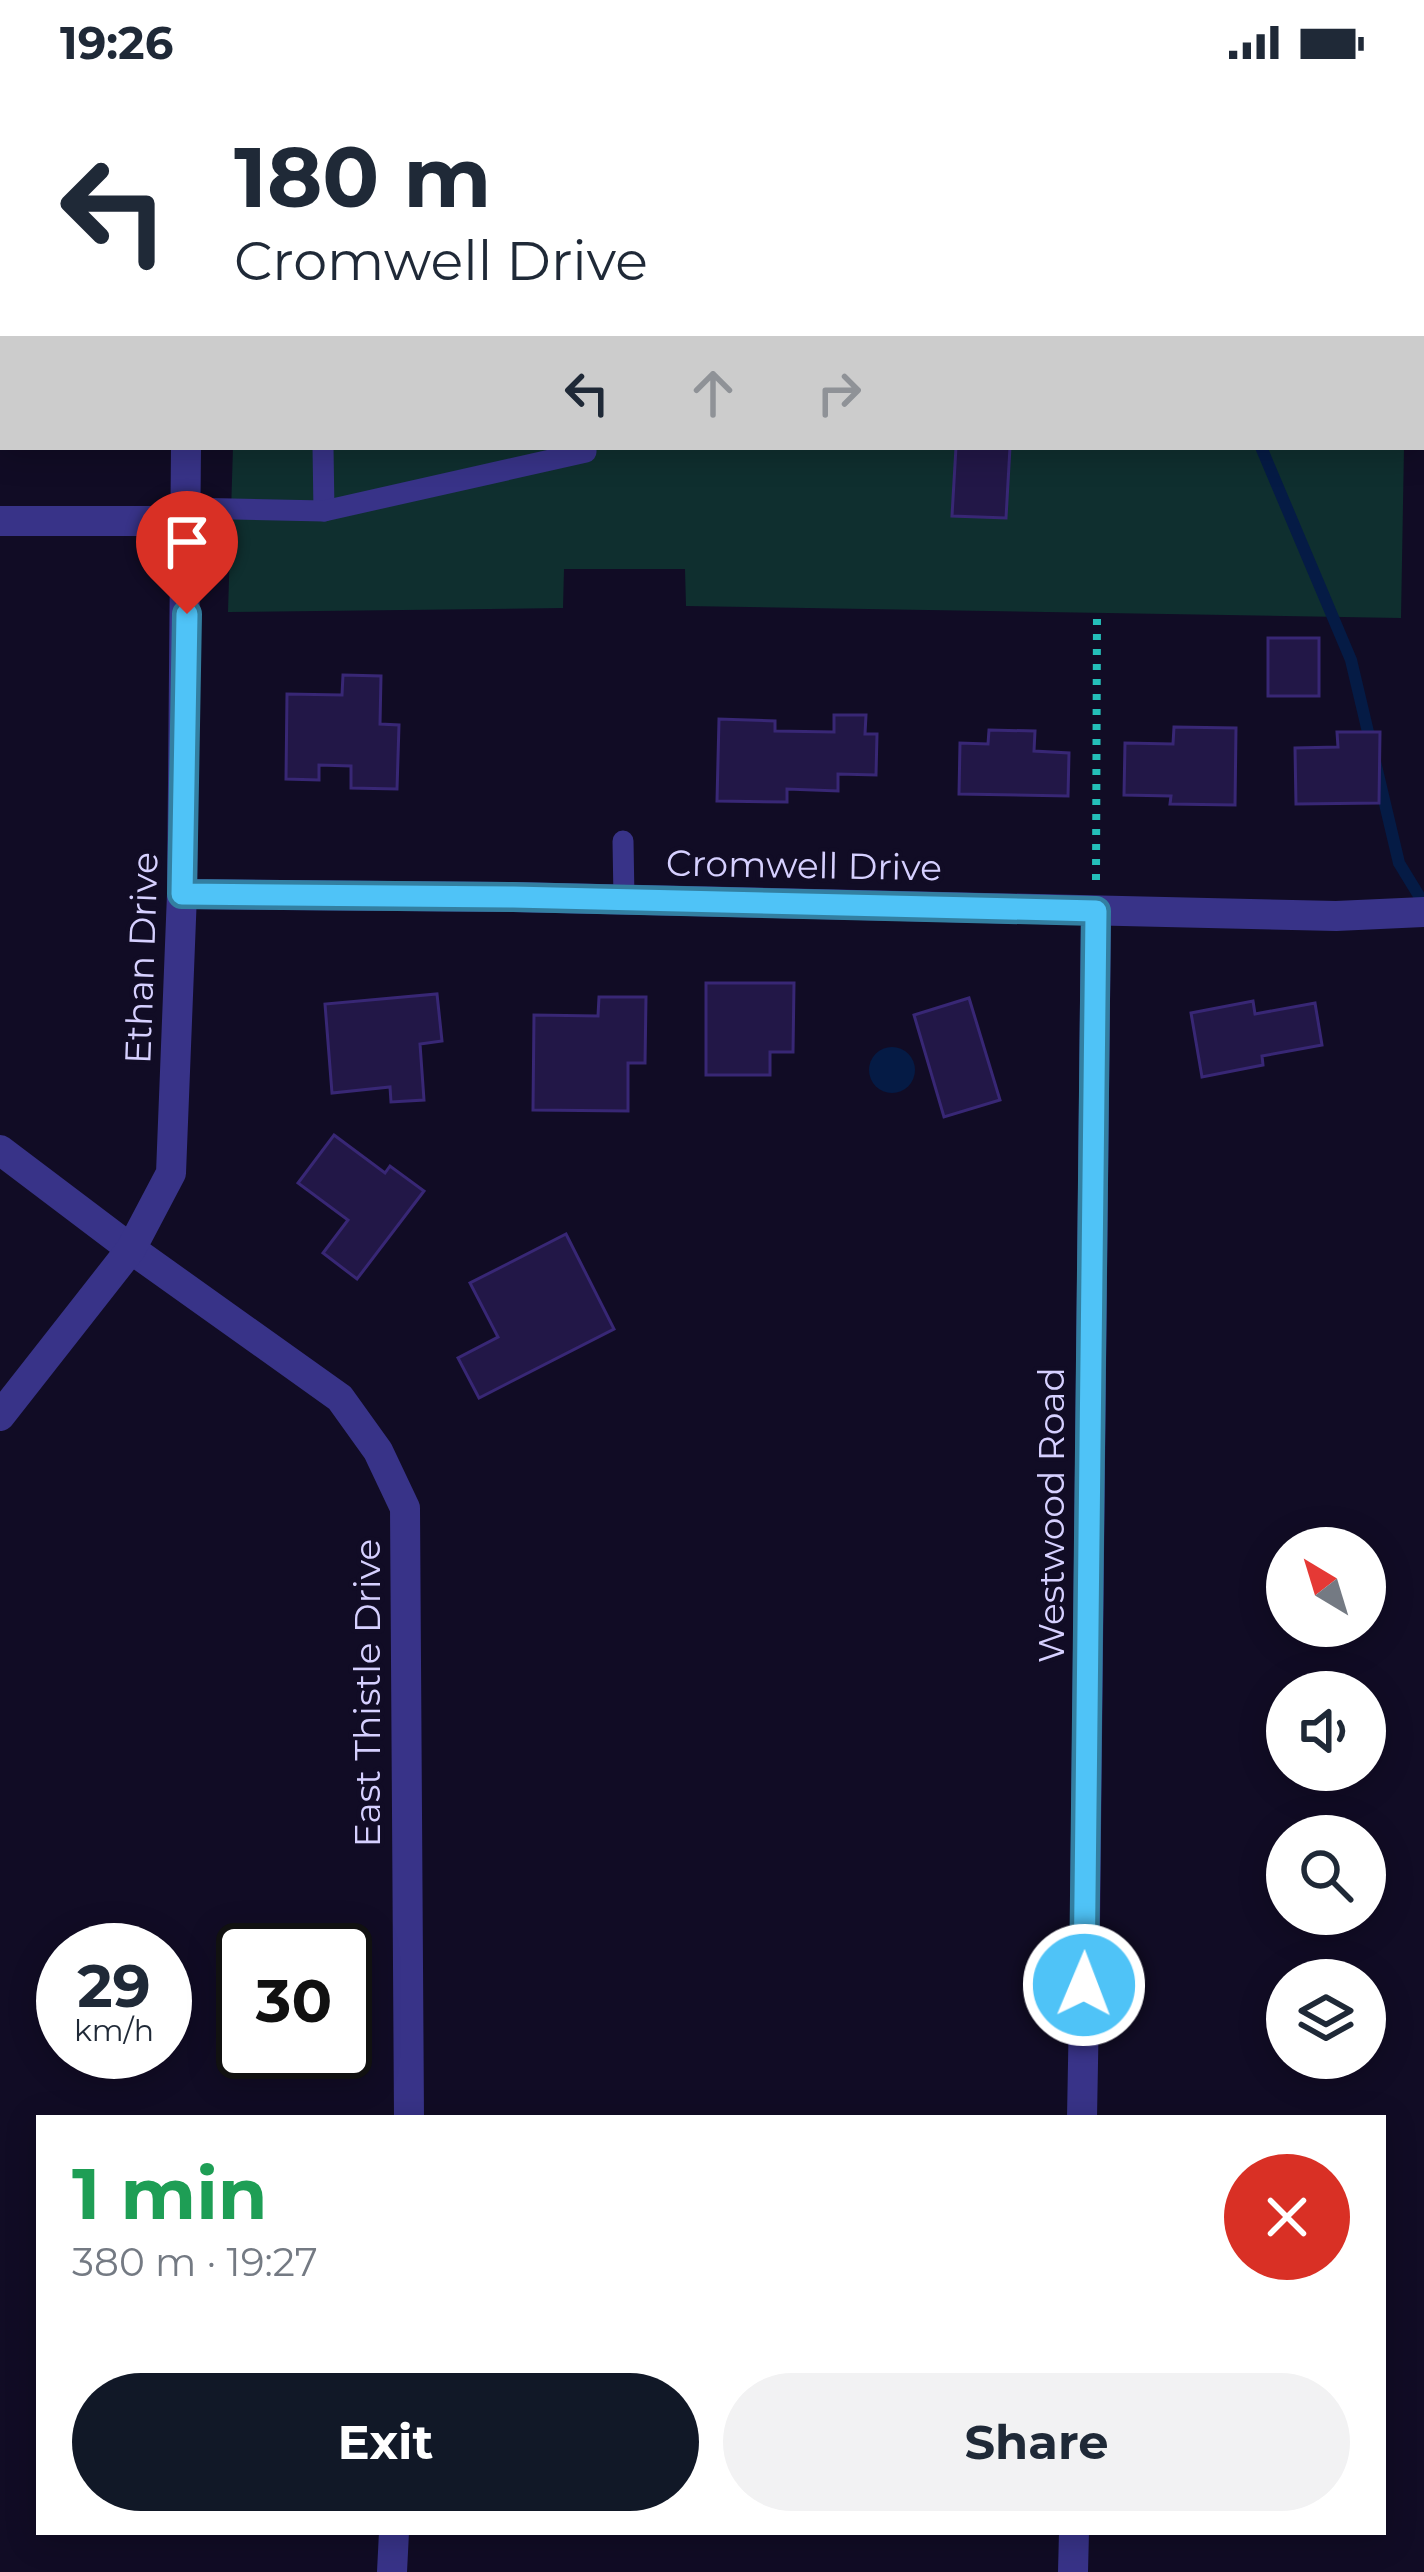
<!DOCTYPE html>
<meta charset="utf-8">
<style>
body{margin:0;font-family:Montserrat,sans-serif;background:#f2f2f3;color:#1f2937;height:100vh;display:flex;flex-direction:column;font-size:45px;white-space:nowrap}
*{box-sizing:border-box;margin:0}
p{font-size:39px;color:#747a83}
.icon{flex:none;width:66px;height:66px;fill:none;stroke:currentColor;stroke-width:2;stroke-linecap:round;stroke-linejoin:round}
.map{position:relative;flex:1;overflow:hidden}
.panel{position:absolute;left:36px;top:2031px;width:1350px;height:420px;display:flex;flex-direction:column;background:#fff;border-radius:0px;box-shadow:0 6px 30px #0003}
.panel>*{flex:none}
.guide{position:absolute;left:0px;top:0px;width:1425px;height:366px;box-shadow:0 6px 30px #0003;background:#fff;color:#1f2937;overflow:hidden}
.needle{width:78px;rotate:322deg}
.fabs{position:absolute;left:1266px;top:1443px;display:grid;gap:24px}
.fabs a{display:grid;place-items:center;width:120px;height:120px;border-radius:50%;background:#fff;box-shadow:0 6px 30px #0003;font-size:60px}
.speed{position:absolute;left:36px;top:1839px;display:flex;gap:24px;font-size:60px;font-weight:700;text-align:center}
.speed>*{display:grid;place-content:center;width:156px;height:156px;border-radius:50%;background:#fff;box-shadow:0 6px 30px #0003;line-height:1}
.speed small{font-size:30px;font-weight:400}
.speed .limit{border:6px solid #111;border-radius:18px;background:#fff;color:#111}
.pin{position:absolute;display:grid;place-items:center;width:102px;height:102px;color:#fff;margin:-123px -51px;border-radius:50% 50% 50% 0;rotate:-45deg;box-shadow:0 0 12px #0007}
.pin .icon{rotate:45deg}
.me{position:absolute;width:132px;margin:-66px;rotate:1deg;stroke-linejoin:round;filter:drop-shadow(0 0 9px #0008)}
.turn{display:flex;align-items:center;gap:42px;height:252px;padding:0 36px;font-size:54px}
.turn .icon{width:156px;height:156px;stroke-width:2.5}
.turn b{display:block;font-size:84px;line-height:102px}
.lanes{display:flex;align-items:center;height:114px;padding:0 36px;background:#0003;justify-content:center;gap:60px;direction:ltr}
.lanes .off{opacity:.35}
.round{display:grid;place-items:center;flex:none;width:126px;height:126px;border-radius:63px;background:#f2f2f3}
.summary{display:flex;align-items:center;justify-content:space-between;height:204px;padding:0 36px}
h1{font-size:72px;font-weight:700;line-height:90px;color:#1e9e55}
.action{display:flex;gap:24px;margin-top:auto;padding:24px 36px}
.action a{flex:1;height:138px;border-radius:72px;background:#111827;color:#fff;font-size:48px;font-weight:700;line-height:138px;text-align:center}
.action a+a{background:#f2f2f3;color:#1f2937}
.status{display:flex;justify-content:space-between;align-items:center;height:84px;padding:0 60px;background:#fff;direction:ltr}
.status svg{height:33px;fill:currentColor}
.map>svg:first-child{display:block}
.green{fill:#0f2f2f}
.water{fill:#051b45}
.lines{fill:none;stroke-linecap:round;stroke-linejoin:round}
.stream{stroke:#051b45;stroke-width:12}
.building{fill:#221747;stroke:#382775;stroke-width:3}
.path{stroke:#24bfb9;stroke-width:8;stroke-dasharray:6 9;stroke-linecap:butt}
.service{stroke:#383388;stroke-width:21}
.minor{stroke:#383388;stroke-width:30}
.route-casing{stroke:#337fa1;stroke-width:30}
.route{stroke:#4fc3f7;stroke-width:21}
.labels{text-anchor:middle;stroke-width:9;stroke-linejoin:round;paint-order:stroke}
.street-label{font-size:36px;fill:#d6d0ff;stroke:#110c25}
</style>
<div class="status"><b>19:26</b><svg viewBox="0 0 49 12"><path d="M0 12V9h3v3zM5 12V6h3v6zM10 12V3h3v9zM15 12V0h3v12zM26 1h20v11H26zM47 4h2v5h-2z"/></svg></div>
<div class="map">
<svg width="1424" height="2488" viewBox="0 0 1424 2488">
<rect width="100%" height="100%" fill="#110c25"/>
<!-- green -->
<g class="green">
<path d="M244 0H1410L244 3Z"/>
<path d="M233 363H1404L1401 534 686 522 685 485H564L563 524 228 528Z"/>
</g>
<!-- water -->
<circle class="water" cx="892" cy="986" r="23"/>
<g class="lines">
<!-- stream -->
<g class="stream">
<path d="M1016 0 1019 3"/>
<path d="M1261 363 1351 576 1399 779 1424 820"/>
</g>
</g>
<!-- building -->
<g class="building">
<path d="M956 363H1010L1006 434 952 432Z"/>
<rect x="1268" y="554" width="51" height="58"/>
<path d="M343 591 381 592 380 640 399 641 397 705 351 704V682L319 681V696L286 695 287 610 342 611Z"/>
<path d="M834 631H866L865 650H877L876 691 838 690V707L787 705V718L717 717 719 635 775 637V647L834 648Z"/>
<path d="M1174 643 1236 644 1235 721 1170 720 1171 712 1124 711 1125 659 1173 660Z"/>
<path d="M989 646 1035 647 1034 667 1069 669 1068 712 959 710 960 659 988 660Z"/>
<path d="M1337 648H1380L1379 719 1296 720 1295 664 1338 663Z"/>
<path d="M706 899H794L793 968H770V991H706Z"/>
<path d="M437 910 442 957 420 960 424 1016 391 1018 390 1003 332 1009 325 920Z"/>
<path d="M599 913H646L645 979H628V1027L533 1026 534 931 598 932Z"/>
<path d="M969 914 1000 1016 944 1033 914 931Z"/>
<path d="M1253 917 1255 930 1315 919 1322 961 1262 972 1263 981 1202 993 1191 929Z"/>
<path d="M334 1051 385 1089 390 1082 424 1107 357 1195 323 1169 348 1136 298 1099Z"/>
<path d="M566 1150 614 1245 479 1314 458 1274 498 1253 470 1199Z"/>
</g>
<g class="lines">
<!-- path -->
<path class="path" d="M1096 796 1097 529"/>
<!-- service -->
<g class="service">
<path d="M596 0V3"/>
<path d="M328 3V0"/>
<path d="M323 363 324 427"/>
<path d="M187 424 324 427 586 368V363"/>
<path d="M623 757 624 815"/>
</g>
<!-- minor -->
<g class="minor">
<path d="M176 0 177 3"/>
<path d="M0 437H188"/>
<path d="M182 810 513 813 1336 832 1424 828"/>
<path d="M0 1066 131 1165 340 1314 378 1367 405 1424 409 2034"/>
<path d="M0 1332 131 1165 171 1089 182 810 186 363"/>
<path d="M1082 2034C1090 1632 1091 1230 1096 827"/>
<path d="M392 2488 394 2448"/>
<path d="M1073 2488 1074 2448"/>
</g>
</g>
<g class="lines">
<defs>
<path id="route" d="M187 530 182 810 513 813 1096 827 1084 1901"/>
</defs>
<!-- route casing -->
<use href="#route" class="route-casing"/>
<!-- route -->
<use href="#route" class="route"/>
</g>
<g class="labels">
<!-- street labels -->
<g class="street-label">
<text transform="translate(804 781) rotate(1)" y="13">Cromwell Drive</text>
<text transform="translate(141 874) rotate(-88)" y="13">Ethan Drive</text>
<text transform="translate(1051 1431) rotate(-90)" y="13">Westwood Road</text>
<text transform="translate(367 1609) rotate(-90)" y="13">East Thistle Drive</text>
</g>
</g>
</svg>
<div class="fabs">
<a><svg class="needle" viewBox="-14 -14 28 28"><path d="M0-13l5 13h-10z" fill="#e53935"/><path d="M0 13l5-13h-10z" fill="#747a83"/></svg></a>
<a><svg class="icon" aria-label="sound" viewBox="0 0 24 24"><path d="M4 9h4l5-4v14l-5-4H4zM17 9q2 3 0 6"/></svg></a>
<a><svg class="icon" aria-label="search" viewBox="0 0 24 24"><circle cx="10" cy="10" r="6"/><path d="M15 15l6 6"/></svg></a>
<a><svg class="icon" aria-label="layers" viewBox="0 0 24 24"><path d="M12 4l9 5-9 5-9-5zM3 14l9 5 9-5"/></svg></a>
</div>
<div class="speed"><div>29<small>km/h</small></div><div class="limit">30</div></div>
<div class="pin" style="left:187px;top:530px;background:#d93025"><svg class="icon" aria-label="arrive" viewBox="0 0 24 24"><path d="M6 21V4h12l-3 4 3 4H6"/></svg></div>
<svg class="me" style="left:1084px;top:1901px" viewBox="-20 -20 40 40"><circle r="17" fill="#4fc3f7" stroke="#fff" stroke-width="3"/><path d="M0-11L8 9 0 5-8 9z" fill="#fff"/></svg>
<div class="guide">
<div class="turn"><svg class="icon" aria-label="left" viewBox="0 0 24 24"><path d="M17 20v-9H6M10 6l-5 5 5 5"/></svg><div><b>180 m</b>Cromwell Drive</div></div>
<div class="lanes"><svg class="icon" aria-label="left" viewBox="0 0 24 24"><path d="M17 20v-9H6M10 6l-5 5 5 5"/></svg><svg class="icon off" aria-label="ahead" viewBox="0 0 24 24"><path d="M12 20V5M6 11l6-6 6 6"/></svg><svg class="icon off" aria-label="right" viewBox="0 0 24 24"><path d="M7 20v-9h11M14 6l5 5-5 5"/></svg></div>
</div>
<section class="panel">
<div class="summary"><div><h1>1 min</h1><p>380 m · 19:27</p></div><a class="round" style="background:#d93025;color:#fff"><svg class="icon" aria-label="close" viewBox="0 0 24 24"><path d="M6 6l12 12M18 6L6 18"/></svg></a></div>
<div class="action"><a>Exit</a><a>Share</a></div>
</section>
</div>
